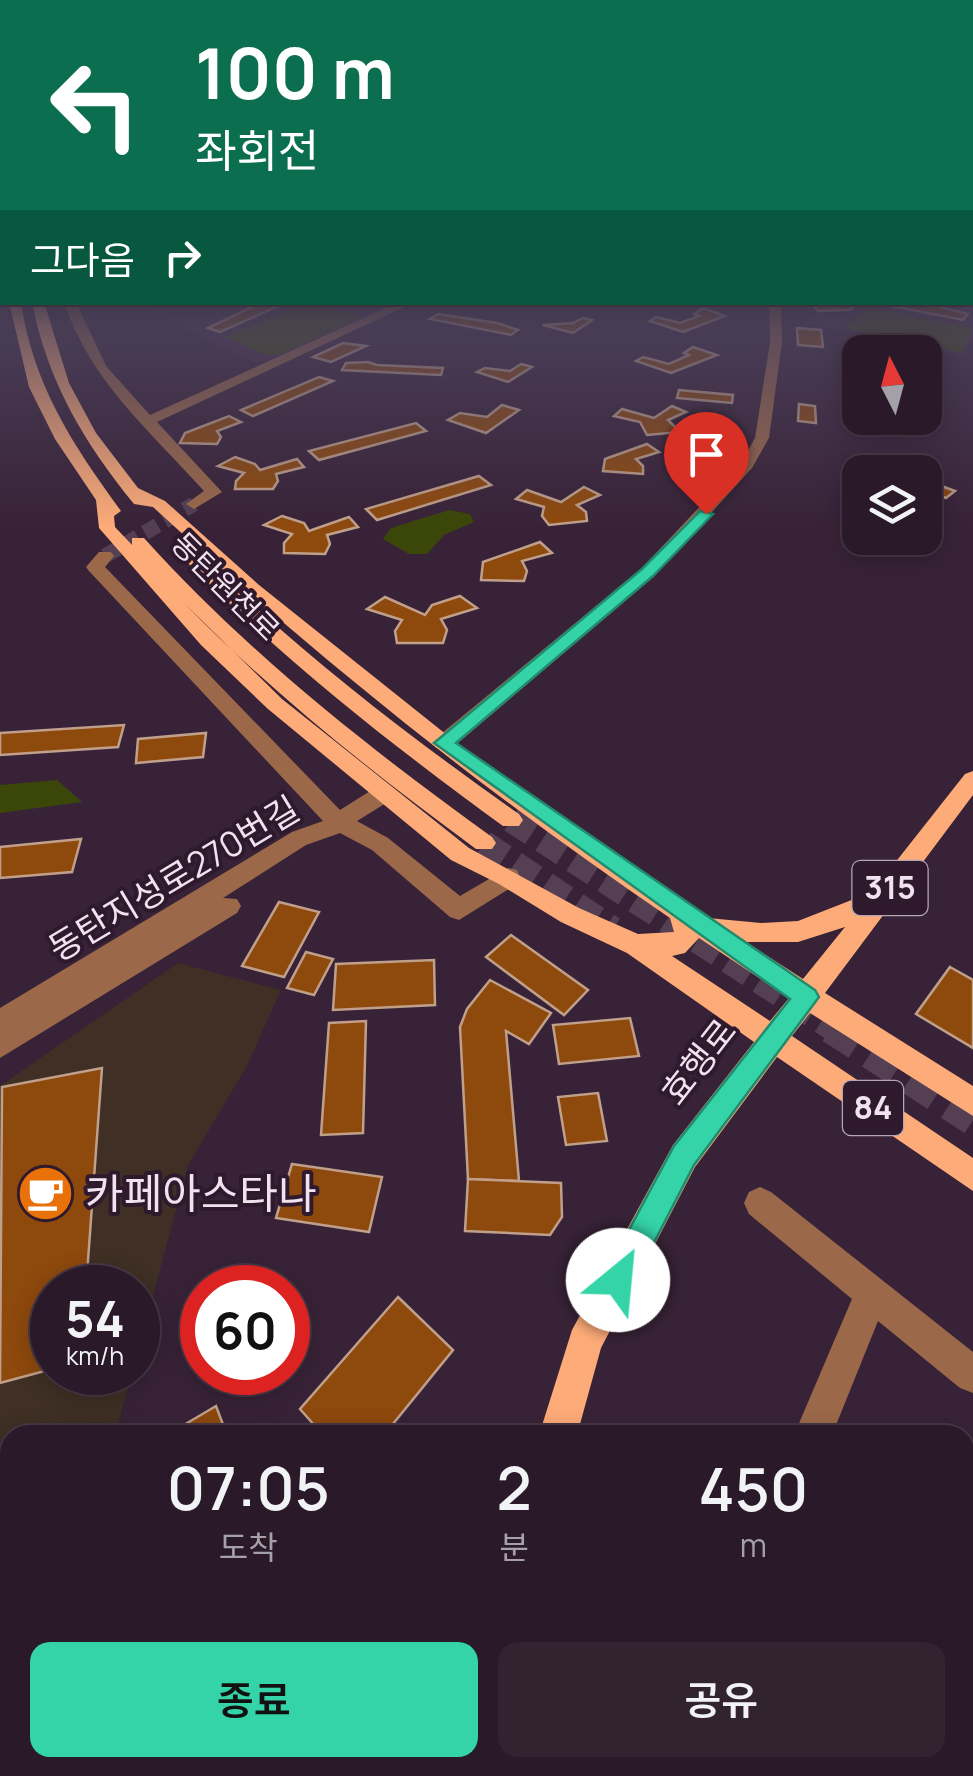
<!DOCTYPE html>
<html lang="ko">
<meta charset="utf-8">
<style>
body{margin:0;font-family:Manrope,"Noto Sans KR",sans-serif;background:#322331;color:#f1f3f6;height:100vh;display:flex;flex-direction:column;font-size:38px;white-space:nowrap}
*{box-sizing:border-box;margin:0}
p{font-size:32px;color:#a5a1a8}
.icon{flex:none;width:55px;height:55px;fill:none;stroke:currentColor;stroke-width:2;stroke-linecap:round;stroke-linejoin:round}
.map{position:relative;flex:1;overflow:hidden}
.details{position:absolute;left:0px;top:1425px;width:975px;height:352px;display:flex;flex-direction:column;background:#2a1a29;border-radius:30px 30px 0 0;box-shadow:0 5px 25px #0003,0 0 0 2px #463846}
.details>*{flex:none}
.hud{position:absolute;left:0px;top:0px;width:975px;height:305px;box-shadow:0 5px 25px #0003,0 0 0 2px #463846;background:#0b6e4f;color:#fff;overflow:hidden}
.needle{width:65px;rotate:354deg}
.buttons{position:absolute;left:842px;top:335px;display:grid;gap:20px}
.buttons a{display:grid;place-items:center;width:100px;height:100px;border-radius:20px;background:#2a1a29;box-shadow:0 5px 25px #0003,0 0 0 2px #463846;font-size:50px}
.speed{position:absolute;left:30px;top:1265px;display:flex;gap:20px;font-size:50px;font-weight:700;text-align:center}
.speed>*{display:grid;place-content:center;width:130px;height:130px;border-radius:50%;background:#2a1a29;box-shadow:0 5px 25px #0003,0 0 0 2px #463846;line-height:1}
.speed small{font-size:25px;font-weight:400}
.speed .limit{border:15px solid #d22;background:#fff;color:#111}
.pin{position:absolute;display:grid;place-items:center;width:85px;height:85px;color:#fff;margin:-102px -42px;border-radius:50% 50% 50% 0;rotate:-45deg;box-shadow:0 0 10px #0007}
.pin .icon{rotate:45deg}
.me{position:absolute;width:110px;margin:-55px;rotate:28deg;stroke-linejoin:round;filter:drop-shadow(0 0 8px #0008)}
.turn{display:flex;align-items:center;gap:35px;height:210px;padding:0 30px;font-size:45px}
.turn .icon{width:130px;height:130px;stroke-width:2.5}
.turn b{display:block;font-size:70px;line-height:85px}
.then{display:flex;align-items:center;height:95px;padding:0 30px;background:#0003;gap:20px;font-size:38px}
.eta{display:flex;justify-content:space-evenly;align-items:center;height:170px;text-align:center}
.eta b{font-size:60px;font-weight:600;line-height:70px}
.button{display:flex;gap:20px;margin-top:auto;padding:20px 30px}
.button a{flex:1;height:115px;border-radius:20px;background:#34d4a8;color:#111;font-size:40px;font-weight:600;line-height:115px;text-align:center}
.button a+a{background:#322331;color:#f1f3f6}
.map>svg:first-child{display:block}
.commercial{fill:#3f2f24}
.built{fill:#452a43}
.green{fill:#3b4708}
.building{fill:#8e490d;stroke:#c0a08b;stroke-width:2.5}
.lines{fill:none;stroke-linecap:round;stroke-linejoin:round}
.minor-tunnel{stroke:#543f53;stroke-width:15;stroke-dasharray:15 8;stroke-linecap:butt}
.major-tunnel-far1{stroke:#543f53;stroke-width:25;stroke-dasharray:25 12;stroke-linecap:butt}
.major-tunnel{stroke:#543f53;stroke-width:31;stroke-dasharray:31 16;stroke-linecap:butt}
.minor{fill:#9b694a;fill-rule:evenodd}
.major{fill:#fdab78;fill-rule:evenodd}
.route{fill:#34d4a8;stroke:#228a6d;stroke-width:2.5}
.labels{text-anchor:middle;stroke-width:8;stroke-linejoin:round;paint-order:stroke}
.far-street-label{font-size:30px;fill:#f1e2ef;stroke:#2e192d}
.shield{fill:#2e192d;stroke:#b6a6b5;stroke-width:2.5}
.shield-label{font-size:32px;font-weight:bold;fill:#f1e2ef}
.street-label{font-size:35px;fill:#f1e2ef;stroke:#2e192d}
.near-poi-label{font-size:42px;fill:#f1e2ef;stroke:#2e192d;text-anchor:start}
</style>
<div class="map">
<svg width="973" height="1776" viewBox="0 0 973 1776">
<rect width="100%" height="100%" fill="#382237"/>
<!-- commercial -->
<path class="commercial" d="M178 963 281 990 247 1066 188 1165 138 1352V1288H52V1372L132 1373 115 1435H10V1583L0 1578V1086Z"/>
<!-- built -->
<g class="built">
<path d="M973 292V339L963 355 807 323 805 303 972 302Z"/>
<path d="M173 302 400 303 269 363 254 362 149 312Z"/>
</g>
<!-- green -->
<g class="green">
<path d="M305 303 364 317 278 355H266L225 337Z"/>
<path d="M869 307 973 328 961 353 844 328Z"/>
<path d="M449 510 470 514 474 522 444 535 427 554H409L383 539 391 528Z"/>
<path d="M57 780 82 802 0 813V785Z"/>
</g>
<!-- building -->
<g class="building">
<path d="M241 302H287L220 332 208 328 254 306Z"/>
<path d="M837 302H858L850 310 818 311 813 305Z"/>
<path d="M871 302H921L968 314 963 320Z"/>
<path d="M703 308 725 316 683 332 650 321 656 317 680 323 699 316 694 314Z"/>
<path d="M438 314 497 323 518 330 511 335 430 319Z"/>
<path d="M583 318 592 320 573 333 543 325 573 323Z"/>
<path d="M797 328 821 330 823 347 798 345Z"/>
<path d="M343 343 366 346 331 362 313 357Z"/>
<path d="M693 347 717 355 671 373 636 361 643 357 669 364 689 355 684 353Z"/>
<path d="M368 362 377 365 443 368 441 375 342 370 346 363Z"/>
<path d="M521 364 532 367 508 382 477 372 485 368 510 371Z"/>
<path d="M319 377 333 381 253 416 241 410Z"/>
<path d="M679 390 733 395 732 403 677 398Z"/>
<path d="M799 404 815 406 816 423 798 421Z"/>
<path d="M502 405 519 410 486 433 448 420 460 413 487 417Z"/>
<path d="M672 406 686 412 668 420 680 432 647 435 640 422 614 416 622 409 654 418Z"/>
<path d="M229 416 241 422 217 431 221 437 217 444 180 443 185 433Z"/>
<path d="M416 423 426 431 319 460 309 451Z"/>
<path d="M647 444 659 452 636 459 643 466V474L603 471 605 459Z"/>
<path d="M235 457 255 464 260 470 297 459 304 467 276 474 278 481 273 489H235L236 481 244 473 218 466Z"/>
<path d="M479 476 491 485 377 520 366 509Z"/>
<path d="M925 480 955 491 946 498 925 490Z"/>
<path d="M584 487 600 495 577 505 586 512 587 521 549 525 542 516 544 507 516 499 527 490 561 502Z"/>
<path d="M282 516 304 523 309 531 349 517 358 527 327 535 330 544 325 554 284 553V543L292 534 264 525Z"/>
<path d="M540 542 552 553 522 561 527 571 524 581 481 580 483 562Z"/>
<path d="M460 596 477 608 441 619 447 630 443 643H397L395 631 402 620 367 609 385 597 425 615 432 605Z"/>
<path d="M124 725 118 747 0 755V733Z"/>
<path d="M206 733 203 757 136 763 138 739Z"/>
<path d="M81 839 72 872 0 878V847Z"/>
<path d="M279 902 319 912 284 977 242 966Z"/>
<path d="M511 935 588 990 564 1015 486 957Z"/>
<path d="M306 952 333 959 314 995 287 988Z"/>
<path d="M434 960 435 1005 333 1010 336 964Z"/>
<path d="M950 967 973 980V1048L916 1014Z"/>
<path d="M490 980 551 1013 529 1044 506 1031 519 1181 468 1179 460 1027 467 1009Z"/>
<path d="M630 1018 639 1056 559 1064 553 1025Z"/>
<path d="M366 1021 363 1133 321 1135 329 1023Z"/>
<path d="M102 1068 86 1288H52V1369L0 1383 2 1087Z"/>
<path d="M598 1093 607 1141 566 1145 558 1097Z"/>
<path d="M292 1164 382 1177 369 1232 276 1218Z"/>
<path d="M468 1179 561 1183 562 1217 550 1235 465 1231Z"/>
<path d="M398 1297 453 1350 384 1435H323L300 1409Z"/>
<path d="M216 1406 227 1435H167Z"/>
</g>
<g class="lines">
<!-- minor-tunnel -->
<path class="minor-tunnel" d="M105 556 194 504"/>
<!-- major-tunnel-far1 -->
<g class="major-tunnel-far1">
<path d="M511 820 835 1030"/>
<path d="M484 843 613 929"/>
</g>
<!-- major-tunnel -->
<path class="major-tunnel" d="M831 1028 973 1120"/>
<!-- minor -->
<g class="minor">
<rect x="972" y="284" width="1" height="6"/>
<path d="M64 302H76L106 366 150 415 399 302H415L157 422 222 492 194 509 186 504 204 491C151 432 89 380 64 302Z"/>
<path d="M769 302H781L782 342 769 438 752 468 653 577 452 748H436L433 743 436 738 641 569 741 463 755 438 770 342Z"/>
<path d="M99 552H111L114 556 105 567 340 810 375 788H391L394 794 391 800 357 821 388 838 460 896 508 868 517 870 520 877 517 884 459 920 450 917 372 850 340 833 306 845 223 898 237 899 241 906 237 913 0 1058V1008L292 832 323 821 89 571 86 567Z"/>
<path d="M760 1187 771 1192 973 1352V1393L960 1388 878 1321 832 1435H794L852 1299 749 1214 744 1203 749 1192Z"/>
<path d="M110 1768H156L155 1776H109Z"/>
<path d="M789 1768H834L835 1776H789Z"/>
</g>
<!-- major -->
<g class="major">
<path d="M9 302H21C33 385 73 445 121 511L114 516 115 527 132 545V538H144C248 653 367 747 492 837L496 843 492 849H476C373 773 273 694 184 603L282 699 469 848 579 908 638 934 674 932 670 918C487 794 316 657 153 507L134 504C85 444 47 381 32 302H44L69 383 96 433 138 488 165 501 259 585 457 743 708 918 761 923 798 921 872 892 965 774 973 771V795L825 993 973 1086V1116L810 1013 792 1036 973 1158V1191L777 1057 695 1167 601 1348 577 1435H539L572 1330 673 1145 754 1042 627 953 561 922 499 884 451 860 268 709 201 645 99 528 96 500 55 439 29 387ZM845 927 803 979 746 942H798ZM699 938 789 998 770 1021 672 956 685 953Z"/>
<path d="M182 549H194C294 648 404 733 519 814L523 820 519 826H503C389 743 280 657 182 557Z"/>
<path d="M507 1768H552L553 1776H507Z"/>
</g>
</g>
<!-- sky -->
<linearGradient id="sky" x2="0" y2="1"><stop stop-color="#1f131e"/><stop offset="0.53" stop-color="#4d445e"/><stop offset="1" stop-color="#4d445e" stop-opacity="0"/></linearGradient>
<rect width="973" height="527" fill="url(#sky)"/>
<!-- route -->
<path class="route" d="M700 511 713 514 653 576 456 743 815 990 819 997 694 1165 629 1291 618 1296 607 1291 602 1280 674 1146 790 999 434 743 642 569Z"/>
<!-- icons -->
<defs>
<symbol id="cafe-disc" viewBox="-11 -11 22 22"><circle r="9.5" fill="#e8710a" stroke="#2e192d"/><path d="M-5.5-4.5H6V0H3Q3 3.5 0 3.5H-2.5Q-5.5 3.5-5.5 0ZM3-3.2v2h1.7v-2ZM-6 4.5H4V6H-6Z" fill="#fff"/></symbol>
</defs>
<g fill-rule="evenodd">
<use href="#cafe-disc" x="14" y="1162" width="63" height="63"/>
</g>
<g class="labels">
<!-- far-street labels -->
<g class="far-street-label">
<text transform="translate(225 587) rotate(45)" y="10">동탄원천로</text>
</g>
<!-- shield labels -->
<g class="shield">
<rect x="852.5" y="861" width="75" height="54" rx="8"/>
<rect x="843" y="1081" width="60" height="54" rx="8"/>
</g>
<g class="shield-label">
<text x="890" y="899">315</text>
<text x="873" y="1119">84</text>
</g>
<!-- street labels -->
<g class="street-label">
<text transform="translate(174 879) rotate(-31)" y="12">동탄지성로270번길</text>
<text transform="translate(699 1062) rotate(-52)" y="12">효행로</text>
</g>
<!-- near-poi labels -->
<g class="near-poi-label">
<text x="85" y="1209">카페아스타나</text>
</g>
</g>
</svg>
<div class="buttons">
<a><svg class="needle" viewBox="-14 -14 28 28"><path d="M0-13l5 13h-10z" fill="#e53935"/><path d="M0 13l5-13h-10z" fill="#a5a1a8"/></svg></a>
<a><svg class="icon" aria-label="layers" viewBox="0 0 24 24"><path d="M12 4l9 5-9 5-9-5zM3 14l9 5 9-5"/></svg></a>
</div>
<div class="speed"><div>54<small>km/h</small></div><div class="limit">60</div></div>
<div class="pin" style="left:706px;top:514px;background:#d93025"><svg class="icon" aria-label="arrive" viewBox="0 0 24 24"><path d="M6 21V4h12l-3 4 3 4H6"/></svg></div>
<svg class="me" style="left:618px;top:1280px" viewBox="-20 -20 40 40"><circle r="19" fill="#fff"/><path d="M0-13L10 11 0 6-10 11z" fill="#34d4a8"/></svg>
<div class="hud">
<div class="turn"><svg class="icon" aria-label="left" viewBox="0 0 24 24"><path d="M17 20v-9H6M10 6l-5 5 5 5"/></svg><div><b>100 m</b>좌회전</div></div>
<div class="then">그다음<svg class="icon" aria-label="right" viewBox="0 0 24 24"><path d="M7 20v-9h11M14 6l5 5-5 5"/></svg></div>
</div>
<section class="details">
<div class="eta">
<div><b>07:05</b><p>도착</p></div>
<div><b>2</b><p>분</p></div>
<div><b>450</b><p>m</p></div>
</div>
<div class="button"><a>종료</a><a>공유</a></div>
</section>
</div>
